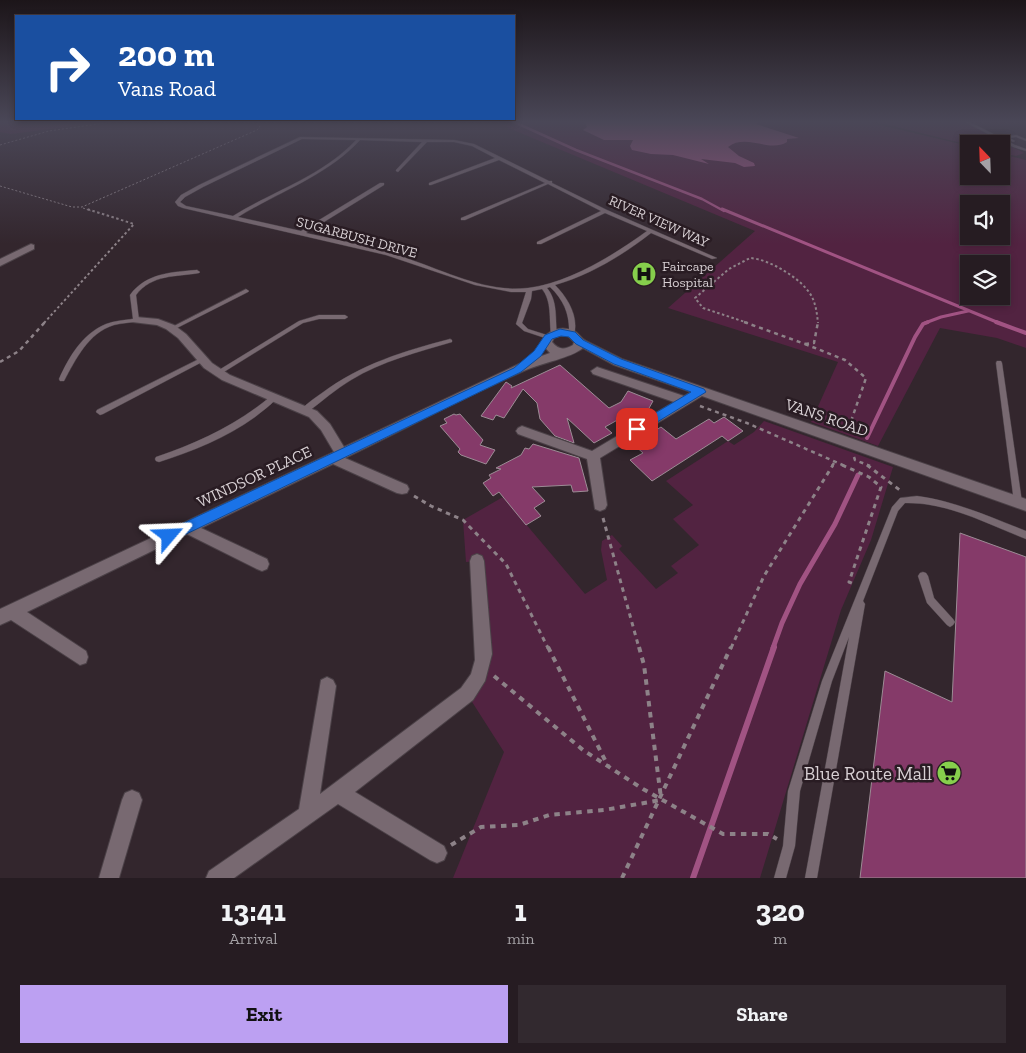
<!DOCTYPE html>
<style>
body{margin:0;font-family:"Zilla Slab",serif;background:#32292f;color:#f1f3f6;height:100vh;display:flex;flex-direction:column;font-size:19px;white-space:nowrap}
*{box-sizing:border-box;margin:0}
p{font-size:16px;color:#a4a1a5}
.icon{flex:none;width:28px;height:28px;fill:none;stroke:currentColor;stroke-width:2;stroke-linecap:round;stroke-linejoin:round}
.map{position:relative;height:878px;overflow:hidden}
.drawer{display:flex;flex-direction:column;background:#261c22;flex:1}
.drawer>*{flex:none}
.guide{position:absolute;left:15px;top:15px;width:500px;height:105px;border-radius:0px;box-shadow:0 2px 8px #0003,0 0 0 1px #423a40;background:#1a4fa0;color:#fff;overflow:hidden}
.needle{width:32px;rotate:337deg}
.controls{position:absolute;left:960px;top:135px;display:grid;gap:10px}
.controls a{display:grid;place-items:center;width:50px;height:50px;border-radius:0px;background:#261c22;box-shadow:0 2px 8px #0003,0 0 0 1px #423a40;font-size:25px}
.pin{position:absolute;display:grid;place-items:center;width:42px;height:42px;color:#fff;margin:-21px;border-radius:10px;box-shadow:0 2px 8px #0006}
.me{position:absolute;width:55px;margin:-28px;rotate:64deg;stroke-linejoin:round;filter:drop-shadow(0 0 4px #0008)}
.turn{display:flex;align-items:center;gap:18px;height:105px;padding:0 20px;font-size:22px}
.turn .icon{width:65px;height:65px;stroke-width:2.5}
.turn b{display:block;font-size:35px;line-height:42px}
.eta{display:flex;justify-content:space-evenly;align-items:center;height:85px;text-align:center}
.eta b{font-size:30px;font-weight:800;line-height:35px}
.button{display:flex;gap:10px;margin-top:auto;padding:10px 20px}
.button a{flex:1;height:58px;border-radius:0px;background:#bca0f2;color:#111;font-size:20px;font-weight:800;line-height:58px;text-align:center}
.button a+a{background:#32292f;color:#f1f3f6}
.map>svg:first-child{display:block}
.green{fill:#522341;fill-rule:evenodd}
.water{fill:#a15383}
.lines{fill:none;stroke-linecap:round;stroke-linejoin:round}
.stream-far4{stroke:#a15383;stroke-width:2.5}
.stream-far3{stroke:#a15383;stroke-width:3}
.stream-far2{stroke:#a15383;stroke-width:4}
.stream-far1{stroke:#a15383;stroke-width:5}
.stream{stroke:#a15383;stroke-width:6}
.building{fill:#853a69;stroke:#9c8c95}
.service-casing{stroke:#4b4147;stroke-width:1}
.minor-casing{stroke:#4b4147;stroke-width:2}
.path-far4{stroke:#8d8288;stroke-width:1;stroke-dasharray:2 2;stroke-linecap:butt}
.path-far3{stroke:#8d8288;stroke-width:2;stroke-dasharray:2.5 2.5;stroke-linecap:butt}
.path-far2{stroke:#8d8288;stroke-width:2.5;stroke-dasharray:4 4;stroke-linecap:butt}
.path-far1{stroke:#8d8288;stroke-width:3;stroke-dasharray:4.5 4.5;stroke-linecap:butt}
.path{stroke:#8d8288;stroke-width:4;stroke-dasharray:5.5 5.5;stroke-linecap:butt}
.service{fill:#786971;fill-rule:evenodd}
.minor{fill:#786971;fill-rule:evenodd}
.route{fill:#1a73e8;stroke:#114b97}
.labels{text-anchor:middle;stroke-width:5;stroke-linejoin:round;paint-order:stroke}
.far-street-label{font-size:14px;fill:#d8d0d4;stroke:#291c23}
.far-poi-label{font-size:14px;fill:#d8d0d4;stroke:#291c23;text-anchor:start}
.street-label{font-size:16px;fill:#d8d0d4;stroke:#291c23}
.near-poi-label{font-size:19px;fill:#d8d0d4;stroke:#291c23;text-anchor:end}
</style>
<div class="map">
<svg width="1026" height="878" viewBox="0 0 1026 878">
<rect width="100%" height="100%" fill="#33262d"/>
<!-- green -->
<g class="green">
<path d="M0 121H112L11 134 0 132Z"/>
<path d="M475 121H863L969 146V176H1001V154L1026 160V348L997 338 940 328 878 446 811 422 838 362 668 308 755 231 492 121ZM969 204H1001V236H969ZM969 264H1001V296H969Z"/>
<path d="M873 121H962L1024 153 1016 156 1001 153V144L969 145Z"/>
<path d="M764 421 893 467 871 540 841 610 760 878H453L504 752 467 694 477 683V561L466 562 463 520 503 497 585 594 607 580 601 550 602 541 612 535 622 546 619 549 656 589 678 573 671 566 699 545 673 519 693 505 666 481 728 441 734 445 754 432Z"/>
</g>
<!-- water -->
<path class="water" d="M585 121H760L756 124 799 138 787 139V142C769 153 746 133 728 147L739 156 754 163 755 166 744 167 735 163 701 159 709 164 673 155 651 154 632 150 630 146 633 140H604L583 130 587 127Z"/>
<g class="lines">
<!-- stream-far4 -->
<path class="stream-far4" d="M512 121 576 150 702 199 724 211"/>
<!-- stream-far3 -->
<g class="stream-far3">
<path d="M722 209 999 323"/>
<path d="M925 323 941 317 968 311"/>
</g>
<!-- stream-far2 -->
<g class="stream-far2">
<path d="M996 322 1026 333"/>
<path d="M867 438 915 337 923 324 928 322"/>
</g>
<!-- stream-far1 -->
<path class="stream-far1" d="M773 648 782 623 800 584 835 524 858 475"/>
<!-- stream -->
<path class="stream" d="M693 878 774 647"/>
</g>
<!-- building -->
<g class="building">
<path d="M560 365 609 408 621 402 628 391 653 401 643 419 637 422 628 414 605 427 612 433 594 443 567 418 574 443 555 436 540 419 537 403 523 389 504 418 496 415 493 420 481 416 506 382 512 386 511 388Z"/>
<path d="M454 414 456 415 460 414 483 440 480 445 495 450 486 464 461 455 458 452 460 449 440 426 447 423 444 419Z"/>
<path d="M724 417 743 431 728 441 722 436 652 481 630 460 643 453 633 444 661 427 676 439 709 419 714 423Z"/>
<path d="M533 444 579 458 588 491 573 492 571 485 532 487 545 501 534 508 541 516 526 525 499 492 493 496 483 483 491 478 489 475 501 469 496 468 521 455 525 448 529 449Z"/>
<path d="M960 533 1026 557V878H860L885 671 952 702Z"/>
</g>
<g class="lines">
<defs>
<g id="service">
<path d="M963 121H968L1015 145 1026 149V151L1013 147Z"/>
<path d="M1016 135 1026 139V141L1016 137 1010 138 1015 141 1013 142 1004 137Z"/>
<path d="M300 137 454 140 474 144 549 181H552V183L607 210 717 258 712 259 651 233C623 255 590 275 555 285 568 298 579 317 574 335L572 336 569 334C570 315 564 300 550 287L547 288C558 301 555 318 557 334L554 336 551 334C549 319 552 301 542 289L532 291 531 299 522 323 528 329 550 336 551 337 548 339 524 331 516 324 526 292H511L475 285 386 255 183 208 178 206 175 202 181 195 199 185ZM302 139 356 140C323 176 273 191 233 216L186 206 180 202 185 197 203 187ZM360 140 422 142 396 170V171L398 172 427 142H454L472 146 495 158 429 183V185H431L499 160 545 183 461 218V220H465L548 184 601 211 537 242V244H541L605 213 647 231C614 255 569 283 528 288 486 293 445 271 406 258 373 247 339 240 306 233L384 185V183H380L301 231 238 217C278 192 327 176 360 140Z"/>
<path d="M197 270 200 272 199 273C176 277 152 274 136 295L139 320 138 321C130 323 122 323 114 325 88 333 76 359 64 381H60L59 379C69 357 82 334 106 324 114 321 124 320 133 319L130 295C146 273 172 272 197 270Z"/>
<path d="M246 289 249 291 248 292 175 329H171L170 328Z"/>
<path d="M319 315H345L348 317 345 319H319L303 323 219 375H215L214 373 299 321Z"/>
<path d="M450 339 452 340V342C418 352 382 361 351 380 336 389 322 401 308 412H302L301 410C307 403 315 398 322 393 361 364 404 351 450 339Z"/>
<path d="M199 359H201L204 361 103 414 100 415 96 412 97 410Z"/>
<path d="M997 361H1001L1002 363 1022 502 1021 504 1018 505 1015 504 1014 502 996 363Z"/>
<path d="M270 397H272L276 399C270 406 262 411 255 417 226 438 193 451 159 462L156 461 155 459 156 457C198 443 236 425 270 397Z"/>
<path d="M917 496C955 501 990 517 1026 531V539C987 524 948 502 905 503L898 511 863 601 865 604 817 878H805L849 637 832 681 800 791 795 846 786 878H774L783 846 788 791 822 681 892 507 900 498Z"/>
<path d="M923 572 926 573 928 576 934 598 953 619 955 622 953 625 950 627 947 625 927 603 918 576 920 573Z"/>
</g>
<g id="minor">
<path d="M31 244 34 245V249L0 266V259Z"/>
<path d="M136 317 158 319 174 325 186 334 212 363 230 375 317 411 330 424 344 447 519 364 550 353 541 343C546 330 561 325 574 331 579 333 581 339 586 341 598 347 610 353 622 359L1026 499V511L702 396 600 458 607 505 605 509 600 511 595 509 587 459 518 434 516 431 518 428 522 426 592 451 674 402 593 374 591 371 597 367 684 396 691 392 614 365 583 348C571 358 542 363 526 370 465 397 405 429 345 458L407 485 409 489 407 493 402 494 397 493 333 464 201 528 267 559 269 564 267 569 262 571 257 569 187 534 27 612 86 651 88 657 86 663 80 665 11 620 0 625V609L334 452 321 430 309 417 222 380 204 368 178 338 166 329 157 325 132 322 131 320ZM560 336H568L574 342 573 345C564 350 559 350 552 342L554 338Z"/>
<path d="M477 554 482 556 484 561 492 654 485 681 473 700 355 792 444 846 447 853 444 860 437 863 430 860 338 804 234 878H206L209 871 299 809 321 680 327 677 333 680 336 686 320 794 461 688 471 674 475 660 470 561 472 556Z"/>
<path d="M132 790 139 793 142 800 119 878H99L122 800 125 793Z"/>
</g>
</defs>
<!-- service casing -->
<use href="#service" class="service-casing"/>
<!-- minor casing -->
<use href="#minor" class="minor-casing"/>
<!-- path-far4 -->
<g class="path-far4">
<path d="M0 145 49 131 119 121"/>
<path d="M0 186 72 207H82L257 130 260 127 258 124 245 121"/>
<path d="M83 208 91 211"/>
</g>
<!-- path-far3 -->
<g class="path-far3">
<path d="M44 323 134 224 87 209"/>
<path d="M748 323 703 308 695 298 729 269 750 258C769 259 803 279 812 297 816 305 817 314 818 323"/>
</g>
<!-- path-far2 -->
<g class="path-far2">
<path d="M744 322 805 344"/>
<path d="M805 344 845 360 866 378 848 430"/>
<path d="M805 344 814 343 818 322"/>
<path d="M0 362 19 351 45 322"/>
<path d="M700 406 747 423 845 466"/>
<path d="M854 457 855 460 870 466"/>
<path d="M832 466 834 463"/>
</g>
<!-- path-far1 -->
<g class="path-far1">
<path d="M842 465 869 477 881 487 849 582 854 584"/>
<path d="M867 465 901 491"/>
<path d="M414 496 431 506 463 520 506 564 548 648"/>
<path d="M603 518 639 648"/>
<path d="M731 648 764 576 833 465"/>
</g>
<!-- path -->
<g class="path">
<path d="M548 647 608 766"/>
<path d="M639 647 644 665 661 798"/>
<path d="M494 676 583 750 643 789 723 834H768L777 839"/>
<path d="M451 845 481 827 519 825 549 815 604 810 661 800"/>
<path d="M622 878 731 647"/>
</g>
<!-- service -->
<use href="#service" class="service"/>
<!-- minor -->
<use href="#minor" class="minor"/>
</g>
<!-- sky -->
<linearGradient id="sky" x2="0" y2="1"><stop stop-color="#1c1519"/><stop offset="0.5" stop-color="#4a4757"/><stop offset="1" stop-color="#4a4757" stop-opacity="0"/></linearGradient>
<rect width="1026" height="244" fill="url(#sky)"/>
<!-- route -->
<path class="route" d="M560 329 575 332 583 340 621 359 704 389 706 392 641 432H633L631 429 633 426 691 392 614 364 576 344 569 337 561 336 552 339 541 356 521 372 174 540 169 541 164 540 162 536 164 532 514 368 534 351 545 335Z"/>
<!-- icons -->
<defs>
<symbol id="hospital-disc" viewBox="-11 -11 22 22"><circle r="9.5" fill="#86cf4c" stroke="#291c23"/><path d="M-5-5h3v3.5h4V-5h3V5h-3V1.5h-4V5h-3Z" fill="#111"/></symbol>
<symbol id="supermarket-disc" viewBox="-11 -11 22 22"><circle r="9.5" fill="#86cf4c" stroke="#291c23"/><path d="M-6-5.5h2.5l.6 2H6L4.5 2H-2.5L-4.4-4H-6ZM-1.5 3.2a1.3 1.3 0 1 0 .1 0ZM3 3.2a1.3 1.3 0 1 0 .1 0Z" fill="#111"/></symbol>
</defs>
<g fill-rule="evenodd">
<use href="#hospital-disc" x="630" y="260" width="28" height="28"/>
<use href="#supermarket-disc" x="935" y="759" width="28" height="28"/>
</g>
<g class="labels">
<!-- far-street labels -->
<g class="far-street-label">
<text transform="translate(659 221) rotate(24)" y="5">RIVER VIEW WAY</text>
<text transform="translate(357 237) rotate(15)" y="5">SUGARBUSH DRIVE</text>
</g>
<!-- far-poi labels -->
<g class="far-poi-label">
<text x="662" y="271">Faircape<tspan x="662" dy="16">Hospital</tspan></text>
</g>
<!-- street labels -->
<g class="street-label">
<text transform="translate(827 417) rotate(19)" y="6">VANS ROAD</text>
<text transform="translate(254 476) rotate(-25)" y="6">WINDSOR PLACE</text>
</g>
<!-- near-poi labels -->
<g class="near-poi-label">
<text x="932" y="780">Blue Route Mall</text>
</g>
</g>
</svg>
<div class="controls">
<a><svg class="needle" viewBox="-14 -14 28 28"><path d="M0-13l5 13h-10z" fill="#e53935"/><path d="M0 13l5-13h-10z" fill="#a4a1a5"/></svg></a>
<a><svg class="icon" aria-label="sound" viewBox="0 0 24 24"><path d="M4 9h4l5-4v14l-5-4H4zM17 9q2 3 0 6"/></svg></a>
<a><svg class="icon" aria-label="layers" viewBox="0 0 24 24"><path d="M12 4l9 5-9 5-9-5zM3 14l9 5 9-5"/></svg></a>
</div>
<div class="pin" style="left:637px;top:429px;background:#d93025"><svg class="icon" aria-label="arrive" viewBox="0 0 24 24"><path d="M6 21V4h12l-3 4 3 4H6"/></svg></div>
<svg class="me" style="left:169px;top:536px" viewBox="-20 -20 40 40"><path d="M0-17L14 15 0 8-14 15z" fill="#1a73e8" stroke="#fff" stroke-width="4"/></svg>
<div class="guide">
<div class="turn"><svg class="icon" aria-label="right" viewBox="0 0 24 24"><path d="M7 20v-9h11M14 6l5 5-5 5"/></svg><div><b>200 m</b>Vans Road</div></div>
</div>
</div>
<section class="drawer">
<div class="eta">
<div><b>13:41</b><p>Arrival</p></div>
<div><b>1</b><p>min</p></div>
<div><b>320</b><p>m</p></div>
</div>
<div class="button"><a>Exit</a><a>Share</a></div>
</section>
